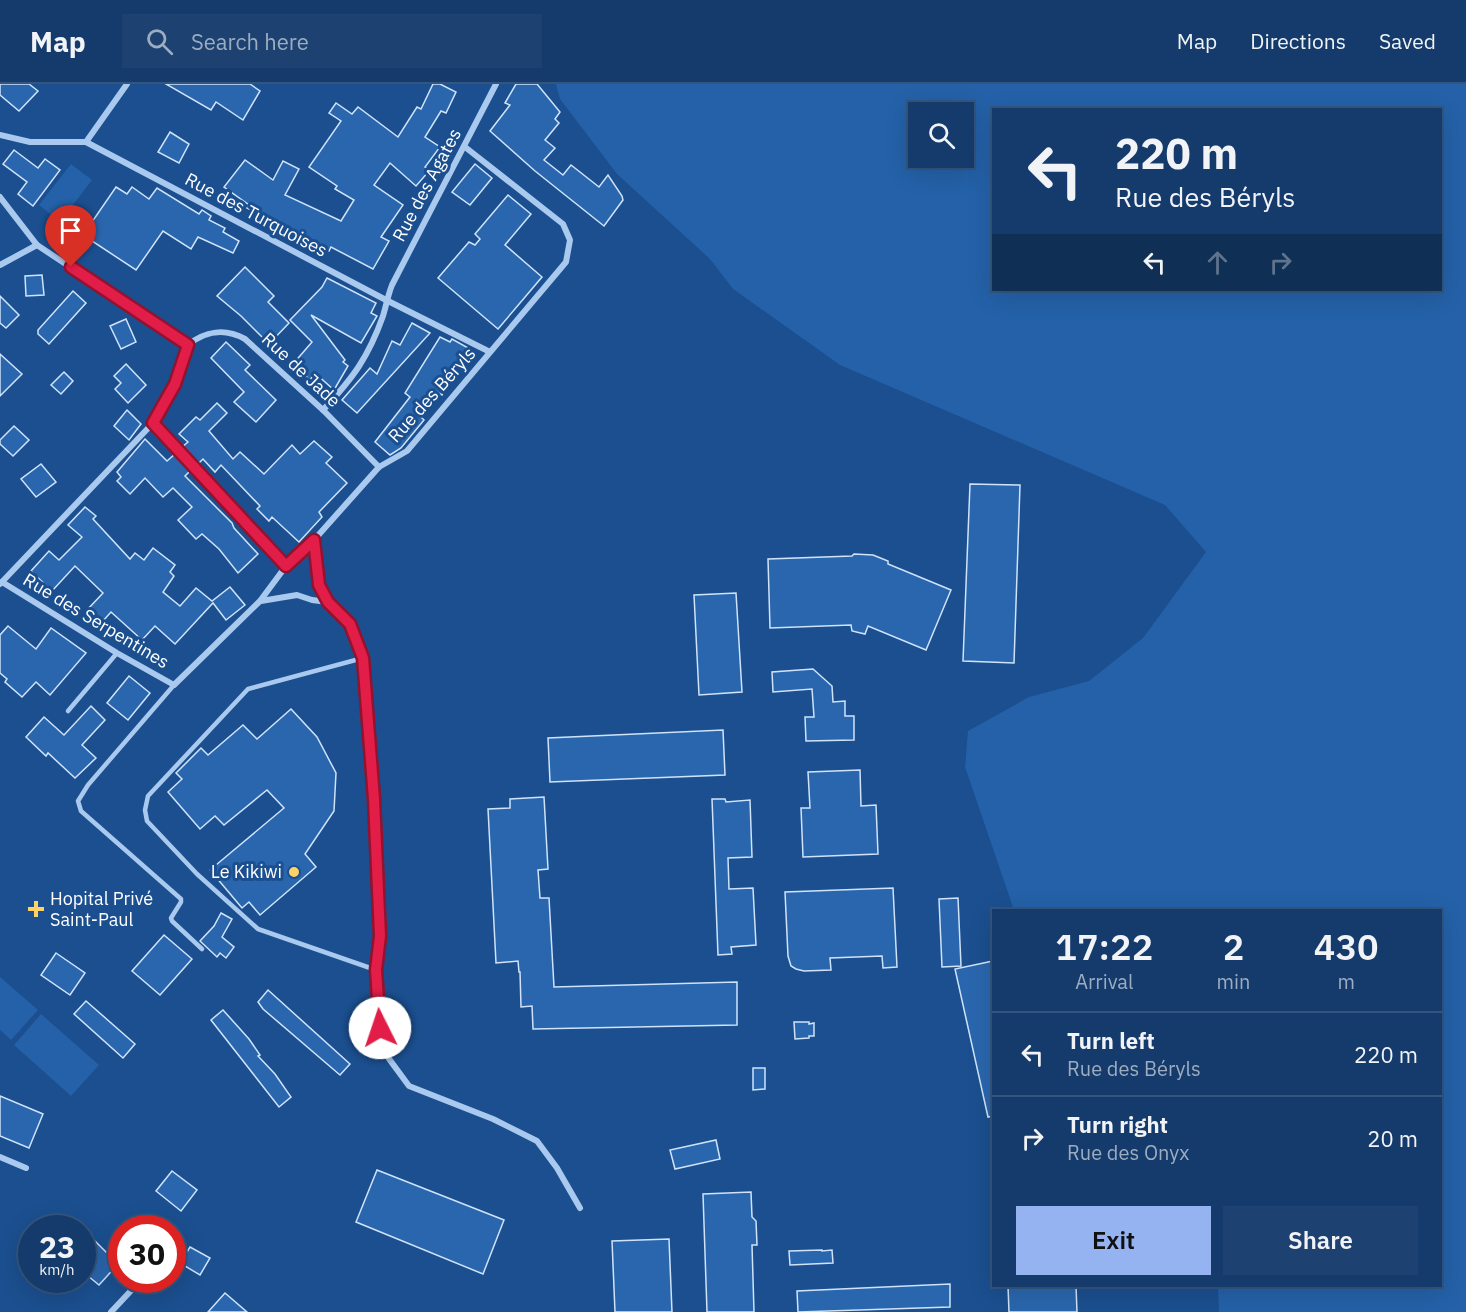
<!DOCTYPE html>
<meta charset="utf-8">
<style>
body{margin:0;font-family:"IBM Plex Sans",sans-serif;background:#1d4271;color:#f1f3f6;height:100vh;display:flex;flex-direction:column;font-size:22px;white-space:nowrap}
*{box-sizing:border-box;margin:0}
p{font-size:20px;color:#9dadc1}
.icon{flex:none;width:33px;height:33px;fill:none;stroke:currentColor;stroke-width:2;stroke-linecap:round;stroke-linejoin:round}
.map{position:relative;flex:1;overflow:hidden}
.details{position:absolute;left:992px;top:825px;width:450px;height:378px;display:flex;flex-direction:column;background:#143b6b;border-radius:0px;box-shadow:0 6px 24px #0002,0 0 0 2px #33557e}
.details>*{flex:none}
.top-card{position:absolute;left:992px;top:24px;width:450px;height:183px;border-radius:0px;box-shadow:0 6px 24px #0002,0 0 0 2px #33557e;background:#143b6b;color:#f1f3f6;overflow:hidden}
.tools{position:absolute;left:908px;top:18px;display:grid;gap:12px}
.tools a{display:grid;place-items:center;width:66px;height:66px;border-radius:0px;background:#143b6b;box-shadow:0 6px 24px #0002,0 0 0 2px #33557e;font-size:30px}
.speed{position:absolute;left:18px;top:1131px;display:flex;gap:12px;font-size:30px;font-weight:700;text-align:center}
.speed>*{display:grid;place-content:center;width:78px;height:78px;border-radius:50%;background:#143b6b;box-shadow:0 6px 24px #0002,0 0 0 2px #33557e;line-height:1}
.speed small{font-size:15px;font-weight:400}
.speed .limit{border:9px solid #d22;background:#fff;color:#111}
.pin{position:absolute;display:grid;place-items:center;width:51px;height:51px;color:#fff;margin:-62px -26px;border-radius:50% 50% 50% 0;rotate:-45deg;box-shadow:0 0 6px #0007}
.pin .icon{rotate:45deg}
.me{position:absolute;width:66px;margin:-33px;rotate:356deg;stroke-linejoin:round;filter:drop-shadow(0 0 4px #0008)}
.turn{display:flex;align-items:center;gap:21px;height:126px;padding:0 24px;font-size:27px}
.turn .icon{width:78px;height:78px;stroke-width:2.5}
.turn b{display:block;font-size:42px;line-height:51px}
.lanes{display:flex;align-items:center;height:57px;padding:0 24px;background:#0003;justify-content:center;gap:30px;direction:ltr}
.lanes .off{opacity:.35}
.eta{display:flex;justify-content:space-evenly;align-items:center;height:102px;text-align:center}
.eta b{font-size:36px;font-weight:600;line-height:42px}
.cta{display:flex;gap:12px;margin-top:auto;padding:12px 24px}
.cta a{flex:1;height:69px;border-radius:0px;background:#95b2f1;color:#111;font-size:24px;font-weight:600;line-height:69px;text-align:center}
.cta a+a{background:#1d4271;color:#f1f3f6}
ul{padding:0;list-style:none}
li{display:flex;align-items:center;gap:18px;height:84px;padding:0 24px;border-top:2px solid #33557e}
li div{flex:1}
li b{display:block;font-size:22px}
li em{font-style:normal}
header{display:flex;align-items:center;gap:36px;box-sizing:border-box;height:84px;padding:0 30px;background:#143b6b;border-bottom:2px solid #33557e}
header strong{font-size:28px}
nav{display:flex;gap:33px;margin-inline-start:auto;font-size:21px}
.search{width:420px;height:54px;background:#1d4271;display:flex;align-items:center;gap:15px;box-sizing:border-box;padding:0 21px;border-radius:0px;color:#9dadc1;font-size:22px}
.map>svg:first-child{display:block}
.green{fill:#2461a8;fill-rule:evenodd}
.building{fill:#2a66ad;stroke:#cfe3fa;stroke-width:1.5}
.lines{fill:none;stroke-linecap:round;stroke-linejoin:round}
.lane{stroke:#a9c9ee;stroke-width:4.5}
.street{stroke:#a9c9ee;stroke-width:6}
.route-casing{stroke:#92132f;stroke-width:15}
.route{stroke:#e11d48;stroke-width:10}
.poi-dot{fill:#ffd166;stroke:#1b4f8f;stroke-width:2}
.labels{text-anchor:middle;stroke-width:6;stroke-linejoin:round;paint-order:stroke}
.street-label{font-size:18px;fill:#fff;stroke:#1b4f8f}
.poi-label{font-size:18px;fill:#fff;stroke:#1b4f8f;text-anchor:end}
</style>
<header>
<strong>Map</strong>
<div class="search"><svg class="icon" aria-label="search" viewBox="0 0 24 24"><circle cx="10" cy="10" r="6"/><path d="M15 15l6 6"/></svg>Search here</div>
<nav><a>Map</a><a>Directions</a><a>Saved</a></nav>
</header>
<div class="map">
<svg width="1466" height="1228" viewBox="0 0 1466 1228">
<rect width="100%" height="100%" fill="#1b4f8f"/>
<!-- green -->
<g class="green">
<path d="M556 0H1466V1228H1219L1218 1202H1440V826H1014L965 683 968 647 1029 613 1089 597 1143 554 1206 468 1165 421 840 281 733 205 710 175 617 90 560 15ZM993 26H1440V206H993ZM918 28H963V74H918Z"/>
<path d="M71 80 92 96 60 138 39 121Z"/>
<path d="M0 893 38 926 11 956 0 946Z"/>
<path d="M41 930 99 981 71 1012 14 961Z"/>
</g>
<!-- building -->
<g class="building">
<path d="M0 0H29L38 7 19 27 0 11Z"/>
<path d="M166 0H250L260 7 243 36 216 18 211 26Z"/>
<path d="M433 0H440L456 8 446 29 441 27 425 53 440 63 425 83 430 86 416 102 390 79 374 101 403 121 381 153 389 157 373 185 331 163 329 167 247 124 249 121 224 103 245 76 273 96 283 77 299 85 285 111 341 137 354 116 335 105 337 102 309 83 341 37 329 29 336 19 352 30 358 23 398 53 417 23 421 25Z"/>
<path d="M516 0H537L560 28 555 35 559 39 545 56 555 64 544 76 563 91 571 81 599 103 608 91 622 112 623 116 604 142 535 87 490 47 510 21 505 19Z"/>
<path d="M170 48 189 60 179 79 158 68Z"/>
<path d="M14 66 38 84 45 75 60 86 33 122 18 110 27 98 3 80Z"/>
<path d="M475 80 492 94 470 121 452 108Z"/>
<path d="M116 103 127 110 132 103 149 115 157 104 199 130 202 126 211 132 209 136 225 144 223 148 239 157 233 169 198 153 191 165 163 147 136 186 83 151Z"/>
<path d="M508 111 531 130 505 161 542 193 498 245 438 194 469 158 475 161 480 155 475 150Z"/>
<path d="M245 183 274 212 268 218 289 239 269 260 241 232 217 212Z"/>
<path d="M42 191 44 211 26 212 25 192Z"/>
<path d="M327 194 376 219 371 229 377 232 361 259 311 231 345 276 343 278 348 282 334 306 315 289 310 296 293 280 312 258 290 236 322 203Z"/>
<path d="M73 207 86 219 49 260 38 250V246Z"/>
<path d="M0 212 19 231 6 244 0 239Z"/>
<path d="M126 235 136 258 121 265 110 242Z"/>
<path d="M412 239 430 249 357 329 342 316 370 284 377 290 392 257 400 261Z"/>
<path d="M440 253 450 258 452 255 470 265 466 273 460 284 457 283 442 311 437 308 421 333 424 336 401 364 390 371 375 358 410 313 405 309Z"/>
<path d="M226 258 250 281 245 286 276 316 256 338 234 318 244 308 211 274Z"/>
<path d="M0 270 22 290 0 312Z"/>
<path d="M126 280 146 301 128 319 115 305 121 299 114 292Z"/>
<path d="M64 288 73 297 61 310 51 301Z"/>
<path d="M217 319 227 329 209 347 233 375 240 368 264 390 292 361 300 370 314 357 332 373 326 379 347 399 319 428 322 433 299 458 272 433 269 437 257 425 260 422 221 381 215 388 203 375 198 380 182 363 188 358 179 350 196 333 200 336Z"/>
<path d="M127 326 141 340 129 356 114 342Z"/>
<path d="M14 342 29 356 13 372 0 360V356Z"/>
<path d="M145 355 167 377 175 370 190 387 185 392 232 439 234 444 258 470 238 489 219 465 202 450 196 455 178 436 192 423 173 404 163 413 145 394 130 410 117 397 121 393 117 388Z"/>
<path d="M41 380 56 398 36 413 21 395Z"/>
<path d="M970 400 1020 401 1014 579 963 577Z"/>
<path d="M85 423 96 432 93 435 130 475 135 469 144 476 153 464 175 481 170 488 174 492 163 508 180 522 196 504 212 517 230 503 245 521 226 536 213 519 175 560 155 542 142 556 111 528 103 537 88 525 103 509 75 482 52 507 31 487 49 467 59 476 82 453 68 441Z"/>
<path d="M854 470 873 471 888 477V480L951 506 926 566 868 542 865 550 852 547 851 541 770 544 768 475 852 472Z"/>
<path d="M736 509 742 608 699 611 694 511Z"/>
<path d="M8 542 36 565 51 544 86 569 50 611 36 598 22 613 5 598 7 595 0 589V551Z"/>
<path d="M813 585 832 602 833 618 845 617V632H854V656L806 657 805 633H814L812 605 773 608 772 588Z"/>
<path d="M129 592 150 609 128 636 107 619Z"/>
<path d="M91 622 105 636 82 661 96 674 75 694 48 669 46 672 26 653 44 633 64 651Z"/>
<path d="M291 625 317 653 336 689 334 727 305 770 316 783 260 831 249 818 242 824 210 786 284 724 267 706 224 741 215 732 200 745 168 708 182 695 176 689 201 664 208 671 243 641 257 655Z"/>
<path d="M723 646 725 691 550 698 548 654Z"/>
<path d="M860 686 861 722 876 721 878 770 803 773 801 724H810L808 688Z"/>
<path d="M544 713 548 785 538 786 540 814H549L554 903 737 898V941L533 945 532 922 521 923 520 888H519L518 877 496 879 488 725 510 724V715Z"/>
<path d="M712 715H725L726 718 750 716 752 773 728 774 729 805 753 804 756 861 731 863 732 870 718 871Z"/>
<path d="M893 804 897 883 883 884 882 872 830 874 831 886 804 887 796 885 791 882 788 872 785 808Z"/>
<path d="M958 814 961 882 942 883 939 815Z"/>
<path d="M221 829 232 835 222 853 234 863 226 874 220 869 217 873 200 857 214 842Z"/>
<path d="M164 851 192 875 160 911 132 887Z"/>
<path d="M56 869 85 889 70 911 41 891Z"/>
<path d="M993 877V1032L988 1033 955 885Z"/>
<path d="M268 906 350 980 340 991 263 925 258 918Z"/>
<path d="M86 917 135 960 123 974 74 930Z"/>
<path d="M223 926 249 955 260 971 258 972 275 990 291 1013 279 1023 211 936Z"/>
<path d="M794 938H809V940L814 939V952H809V954L795 955Z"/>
<path d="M753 984H765V1005L753 1006Z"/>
<path d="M0 1012 43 1030 29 1064 0 1052Z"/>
<path d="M716 1056 720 1075 675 1085 670 1066Z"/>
<path d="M377 1086 504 1136 483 1190 356 1138Z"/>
<path d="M172 1087 197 1106 181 1127 156 1107Z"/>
<path d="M751 1108 752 1133 756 1137 757 1161H752L754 1228H707L703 1110Z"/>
<path d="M669 1155 672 1228H615L612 1157Z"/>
<path d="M94 1156 118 1180 99 1201 82 1187V1169Z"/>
<path d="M190 1163 210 1174 200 1191 180 1179Z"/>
<path d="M822 1166V1167L832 1166 833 1179 790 1181 789 1167Z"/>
<path d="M950 1200V1223L798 1228 797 1207Z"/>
<path d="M1008 1202H1076L1077 1228H1009Z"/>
<path d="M225 1209 247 1228H208Z"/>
</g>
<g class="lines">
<!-- lane -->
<g class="lane">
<path d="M363 574 248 605 148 712 145 726 147 737 197 790 258 845 376 886"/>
<path d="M174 601 88 701 78 717 81 727 181 815V818L171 834 172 837 202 865"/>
<path d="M68 627 117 569"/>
</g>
<!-- street -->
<g class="street">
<path d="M0 51 30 58H86L386 216 490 268"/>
<path d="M86 58 127 0"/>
<path d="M0 113 37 161 188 261"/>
<path d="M0 181 37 161"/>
<path d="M188 261C205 247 225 244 245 255L323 326 379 383"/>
<path d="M323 326C353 294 368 274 383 232 386 222 388 211 392 201L496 0"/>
<path d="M153 339 286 482"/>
<path d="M314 456 319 501 328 518 350 540 363 574 374 715 380 852 376 886 380 944 384 968 409 1002 493 1035 537 1057 557 1084 580 1124"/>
<path d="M2 498 117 569 174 601 260 517 286 482 314 456 379 383 407 367 566 178 570 156 563 140 465 63"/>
<path d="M0 500 153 339 175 300 188 261"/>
<path d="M261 517 297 511 312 516 328 518"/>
<path d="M0 1073 26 1084"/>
<path d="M111 1228 141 1196"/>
</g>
</g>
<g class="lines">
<defs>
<path id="route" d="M71 183 188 261 175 300 153 339 286 482 314 456 319 501 328 518 350 540 363 574 374 715 380 852 376 886 380 944"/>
</defs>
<!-- route casing -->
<use href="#route" class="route-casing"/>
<!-- route -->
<use href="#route" class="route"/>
</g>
<!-- markers -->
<g class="poi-dot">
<circle cx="294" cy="788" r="6"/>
<path d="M33 816h6v6h6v6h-6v6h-6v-6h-6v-6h6z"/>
</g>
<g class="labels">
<!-- street labels -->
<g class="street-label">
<text transform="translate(427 101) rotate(-62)" y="6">Rue des Agates</text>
<text transform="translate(256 131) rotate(28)" y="6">Rue des Turquoises</text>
<text transform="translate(301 286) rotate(43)" y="6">Rue de Jade</text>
<text transform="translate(432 311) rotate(-48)" y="6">Rue des Béryls</text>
<text transform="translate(96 537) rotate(31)" y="6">Rue des Serpentines</text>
</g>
<!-- poi labels -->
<g class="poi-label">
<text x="282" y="794">Le Kikiwi</text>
<text x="50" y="821" text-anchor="start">Hopital Privé<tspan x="50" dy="21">Saint-Paul</tspan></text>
</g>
</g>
</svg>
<div class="tools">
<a><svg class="icon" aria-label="search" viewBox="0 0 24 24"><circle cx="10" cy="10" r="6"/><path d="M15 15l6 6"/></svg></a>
</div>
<div class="speed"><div>23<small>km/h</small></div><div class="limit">30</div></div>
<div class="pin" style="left:71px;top:183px;background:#d93025"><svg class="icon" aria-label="arrive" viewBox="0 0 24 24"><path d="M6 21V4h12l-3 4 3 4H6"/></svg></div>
<svg class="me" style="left:380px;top:944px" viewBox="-20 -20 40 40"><circle r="19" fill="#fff"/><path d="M0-13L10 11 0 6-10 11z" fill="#e11d48"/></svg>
<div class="top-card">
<div class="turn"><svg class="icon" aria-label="left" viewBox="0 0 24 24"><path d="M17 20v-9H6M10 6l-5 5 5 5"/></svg><div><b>220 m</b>Rue des Béryls</div></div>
<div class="lanes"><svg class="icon" aria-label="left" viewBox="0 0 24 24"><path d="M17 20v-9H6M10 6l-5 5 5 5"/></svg><svg class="icon off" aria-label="ahead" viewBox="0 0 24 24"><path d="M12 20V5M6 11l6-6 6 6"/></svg><svg class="icon off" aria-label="right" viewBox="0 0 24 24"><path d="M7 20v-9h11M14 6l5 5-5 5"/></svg></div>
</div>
<section class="details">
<div class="eta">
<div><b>17:22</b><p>Arrival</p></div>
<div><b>2</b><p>min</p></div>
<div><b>430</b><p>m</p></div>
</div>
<ul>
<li><svg class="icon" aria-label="left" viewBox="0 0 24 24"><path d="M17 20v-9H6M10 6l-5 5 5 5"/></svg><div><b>Turn left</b><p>Rue des Béryls</p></div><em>220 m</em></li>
<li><svg class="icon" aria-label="right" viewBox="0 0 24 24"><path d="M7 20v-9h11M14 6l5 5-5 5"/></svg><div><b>Turn right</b><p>Rue des Onyx</p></div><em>20 m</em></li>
</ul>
<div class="cta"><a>Exit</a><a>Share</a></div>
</section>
</div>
